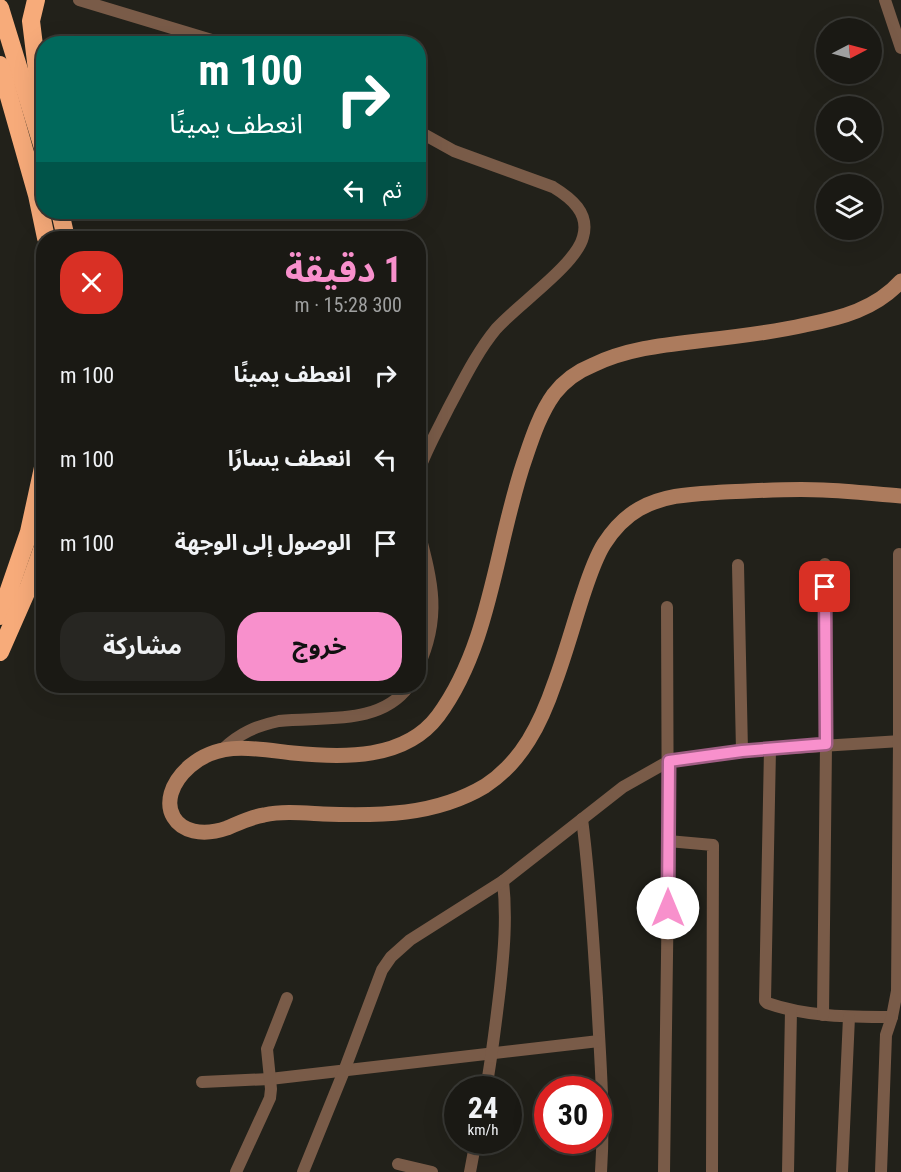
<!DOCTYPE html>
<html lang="ar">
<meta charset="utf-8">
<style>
body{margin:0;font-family:"Roboto Condensed","Noto Sans Arabic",sans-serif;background:#272622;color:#f1f3f6;direction:rtl;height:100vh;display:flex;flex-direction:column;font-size:22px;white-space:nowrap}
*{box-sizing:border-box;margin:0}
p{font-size:20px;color:#9fa0a0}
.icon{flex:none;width:33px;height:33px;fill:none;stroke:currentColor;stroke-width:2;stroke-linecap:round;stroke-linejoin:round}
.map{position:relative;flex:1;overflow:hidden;direction:ltr}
.sheet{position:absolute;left:36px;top:231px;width:390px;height:462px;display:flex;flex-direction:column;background:#1a1914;border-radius:24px;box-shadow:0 6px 24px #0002,0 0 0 2px #383834;direction:rtl}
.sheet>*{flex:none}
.hud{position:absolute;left:36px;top:36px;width:390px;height:183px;border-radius:24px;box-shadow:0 6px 24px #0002,0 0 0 2px #383834;direction:rtl;background:#00695c;color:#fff;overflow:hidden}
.needle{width:39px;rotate:84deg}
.fabs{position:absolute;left:816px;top:18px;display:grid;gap:12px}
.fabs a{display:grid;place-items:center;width:66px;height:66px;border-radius:50%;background:#1a1914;box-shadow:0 6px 24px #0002,0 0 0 2px #383834;font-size:30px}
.speed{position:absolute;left:444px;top:1076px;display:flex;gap:12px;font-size:30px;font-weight:700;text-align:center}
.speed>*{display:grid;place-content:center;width:78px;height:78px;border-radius:50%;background:#1a1914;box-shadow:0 6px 24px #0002,0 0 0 2px #383834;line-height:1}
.speed small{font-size:15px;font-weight:400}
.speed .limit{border:9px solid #d22;background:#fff;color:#111}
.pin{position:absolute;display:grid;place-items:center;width:51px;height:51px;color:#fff;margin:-26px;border-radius:12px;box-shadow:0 3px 9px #0006}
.me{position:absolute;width:66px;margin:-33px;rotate:0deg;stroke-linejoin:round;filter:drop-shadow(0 0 4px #0008)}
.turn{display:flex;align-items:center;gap:21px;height:126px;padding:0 24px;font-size:27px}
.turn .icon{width:78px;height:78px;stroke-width:2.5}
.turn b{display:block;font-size:42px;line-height:51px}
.then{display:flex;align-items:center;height:57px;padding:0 24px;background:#0003;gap:12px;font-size:22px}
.round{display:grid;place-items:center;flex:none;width:63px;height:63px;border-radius:24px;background:#272622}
.head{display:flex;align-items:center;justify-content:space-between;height:102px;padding:0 24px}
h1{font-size:36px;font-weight:700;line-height:45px;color:#f890cc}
.cta{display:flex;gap:12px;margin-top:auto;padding:12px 24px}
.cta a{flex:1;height:69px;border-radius:24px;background:#f890cc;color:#111;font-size:24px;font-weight:700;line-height:69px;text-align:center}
.cta a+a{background:#272622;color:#f1f3f6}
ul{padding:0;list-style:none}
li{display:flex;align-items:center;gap:18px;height:84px;padding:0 24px}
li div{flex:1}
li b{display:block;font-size:22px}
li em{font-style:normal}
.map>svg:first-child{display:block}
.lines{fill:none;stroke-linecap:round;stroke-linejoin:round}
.street{stroke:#795b48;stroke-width:12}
.secondary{stroke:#ac7b5d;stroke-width:15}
.highway{stroke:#f7ab7a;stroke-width:18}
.route-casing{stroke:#a15e85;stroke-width:15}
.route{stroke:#f890cc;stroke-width:10}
</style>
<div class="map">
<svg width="901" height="1172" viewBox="0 0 901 1172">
<rect width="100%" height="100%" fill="#22211a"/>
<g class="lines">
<!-- street -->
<g class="street">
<path d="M79 0 225 44"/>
<path d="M885 0 901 48"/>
<path d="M418 131 454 151 553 187C571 198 590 213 583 237 576 265 517 305 496 329 477 352 463 381 449 407 438 429 426 450 418 473"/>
<path d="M418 528C432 581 442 616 418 668"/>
<path d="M738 565 742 751"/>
<path d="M223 749C240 733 256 726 279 721 323 716 380 726 409 686"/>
<path d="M770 749 765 1001 767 1003C807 1017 850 1017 892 1017"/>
<path d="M582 819C590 879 593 938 597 998 600 1058 605 1112 601 1172"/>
<path d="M668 841 713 845 712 1172"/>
<path d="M823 1015 826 745 825 564"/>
<path d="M202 1082 270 1079 599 1041"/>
<path d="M486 1089C492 1055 496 1022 500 988 504 952 507 917 503 881"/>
<path d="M398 1164 432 1172"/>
<path d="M236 1172 270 1098 271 1089 267 1049 287 998"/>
<path d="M303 1172 344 1071 382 970 391 957 410 940 503 881 623 787 669 761 742 751 901 741"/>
<path d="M470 1172 476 1140"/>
<path d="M664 1172 668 885 667 607"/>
<path d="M788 1172 791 1010"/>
<path d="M842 1172 849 1017"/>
<path d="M881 1172 886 1035 892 1017 897 991 899 741V554"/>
</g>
<!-- secondary -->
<path class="secondary" d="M901 281C876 309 841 318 805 325 770 333 734 337 698 341 663 345 626 349 593 365 578 371 564 381 554 394 541 412 533 435 526 456 496 540 492 643 438 716 405 760 343 758 293 753 257 749 220 740 190 766 149 802 175 846 227 828 239 823 251 817 264 815 283 811 303 813 323 814 378 816 435 816 485 786 522 762 541 723 555 682 565 655 573 626 582 598 588 580 594 560 604 544 613 530 625 517 639 509 665 494 695 494 724 492 757 491 790 488 823 490 849 491 875 494 901 496"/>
<!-- highway -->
<g class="highway">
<path d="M36 0 31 21 43 119"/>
<path d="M0 8 44 151"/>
<path d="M0 65 37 195 46 238"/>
<path d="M60 212 66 238"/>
<path d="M0 616 29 532 44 463"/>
<path d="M0 652 29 586 44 544"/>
</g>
</g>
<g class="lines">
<defs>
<path id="route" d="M668 908 669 761 742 751 826 744 825 587"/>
</defs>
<!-- route casing -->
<use href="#route" class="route-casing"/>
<!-- route -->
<use href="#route" class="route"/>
</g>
</svg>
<div class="fabs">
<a><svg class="needle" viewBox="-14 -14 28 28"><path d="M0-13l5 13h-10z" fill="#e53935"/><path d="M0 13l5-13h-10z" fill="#9fa0a0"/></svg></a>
<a><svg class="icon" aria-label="search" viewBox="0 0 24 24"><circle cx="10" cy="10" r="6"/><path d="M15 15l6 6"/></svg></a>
<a><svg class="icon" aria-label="layers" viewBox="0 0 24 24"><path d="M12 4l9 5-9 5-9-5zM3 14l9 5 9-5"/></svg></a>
</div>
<div class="speed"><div>24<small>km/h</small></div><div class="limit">30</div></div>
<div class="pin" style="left:825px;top:587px;background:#d93025"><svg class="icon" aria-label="arrive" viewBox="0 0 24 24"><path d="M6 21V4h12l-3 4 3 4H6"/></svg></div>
<svg class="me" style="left:668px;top:908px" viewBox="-20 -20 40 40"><circle r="19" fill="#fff"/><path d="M0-13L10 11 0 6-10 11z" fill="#f890cc"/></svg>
<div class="hud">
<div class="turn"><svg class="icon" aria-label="right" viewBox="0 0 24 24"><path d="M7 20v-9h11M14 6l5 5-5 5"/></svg><div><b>100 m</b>انعطف يمينًا</div></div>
<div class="then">ثم<svg class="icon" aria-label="left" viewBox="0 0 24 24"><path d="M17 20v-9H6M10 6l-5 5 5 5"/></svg></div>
</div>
<section class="sheet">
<div class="head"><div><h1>1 دقيقة</h1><p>300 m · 15:28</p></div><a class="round" style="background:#d93025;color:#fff"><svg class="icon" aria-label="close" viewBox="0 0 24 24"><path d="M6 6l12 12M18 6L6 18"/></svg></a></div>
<ul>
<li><svg class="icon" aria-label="right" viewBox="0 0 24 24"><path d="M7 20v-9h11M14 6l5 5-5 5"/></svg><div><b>انعطف يمينًا</b></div><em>100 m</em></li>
<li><svg class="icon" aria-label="left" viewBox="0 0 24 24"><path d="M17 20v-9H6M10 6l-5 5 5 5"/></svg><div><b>انعطف يسارًا</b></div><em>100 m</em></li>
<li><svg class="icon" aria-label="arrive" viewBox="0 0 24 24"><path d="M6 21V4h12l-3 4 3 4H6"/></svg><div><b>الوصول إلى الوجهة</b></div><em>100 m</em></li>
</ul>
<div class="cta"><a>خروج</a><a>مشاركة</a></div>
</section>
</div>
